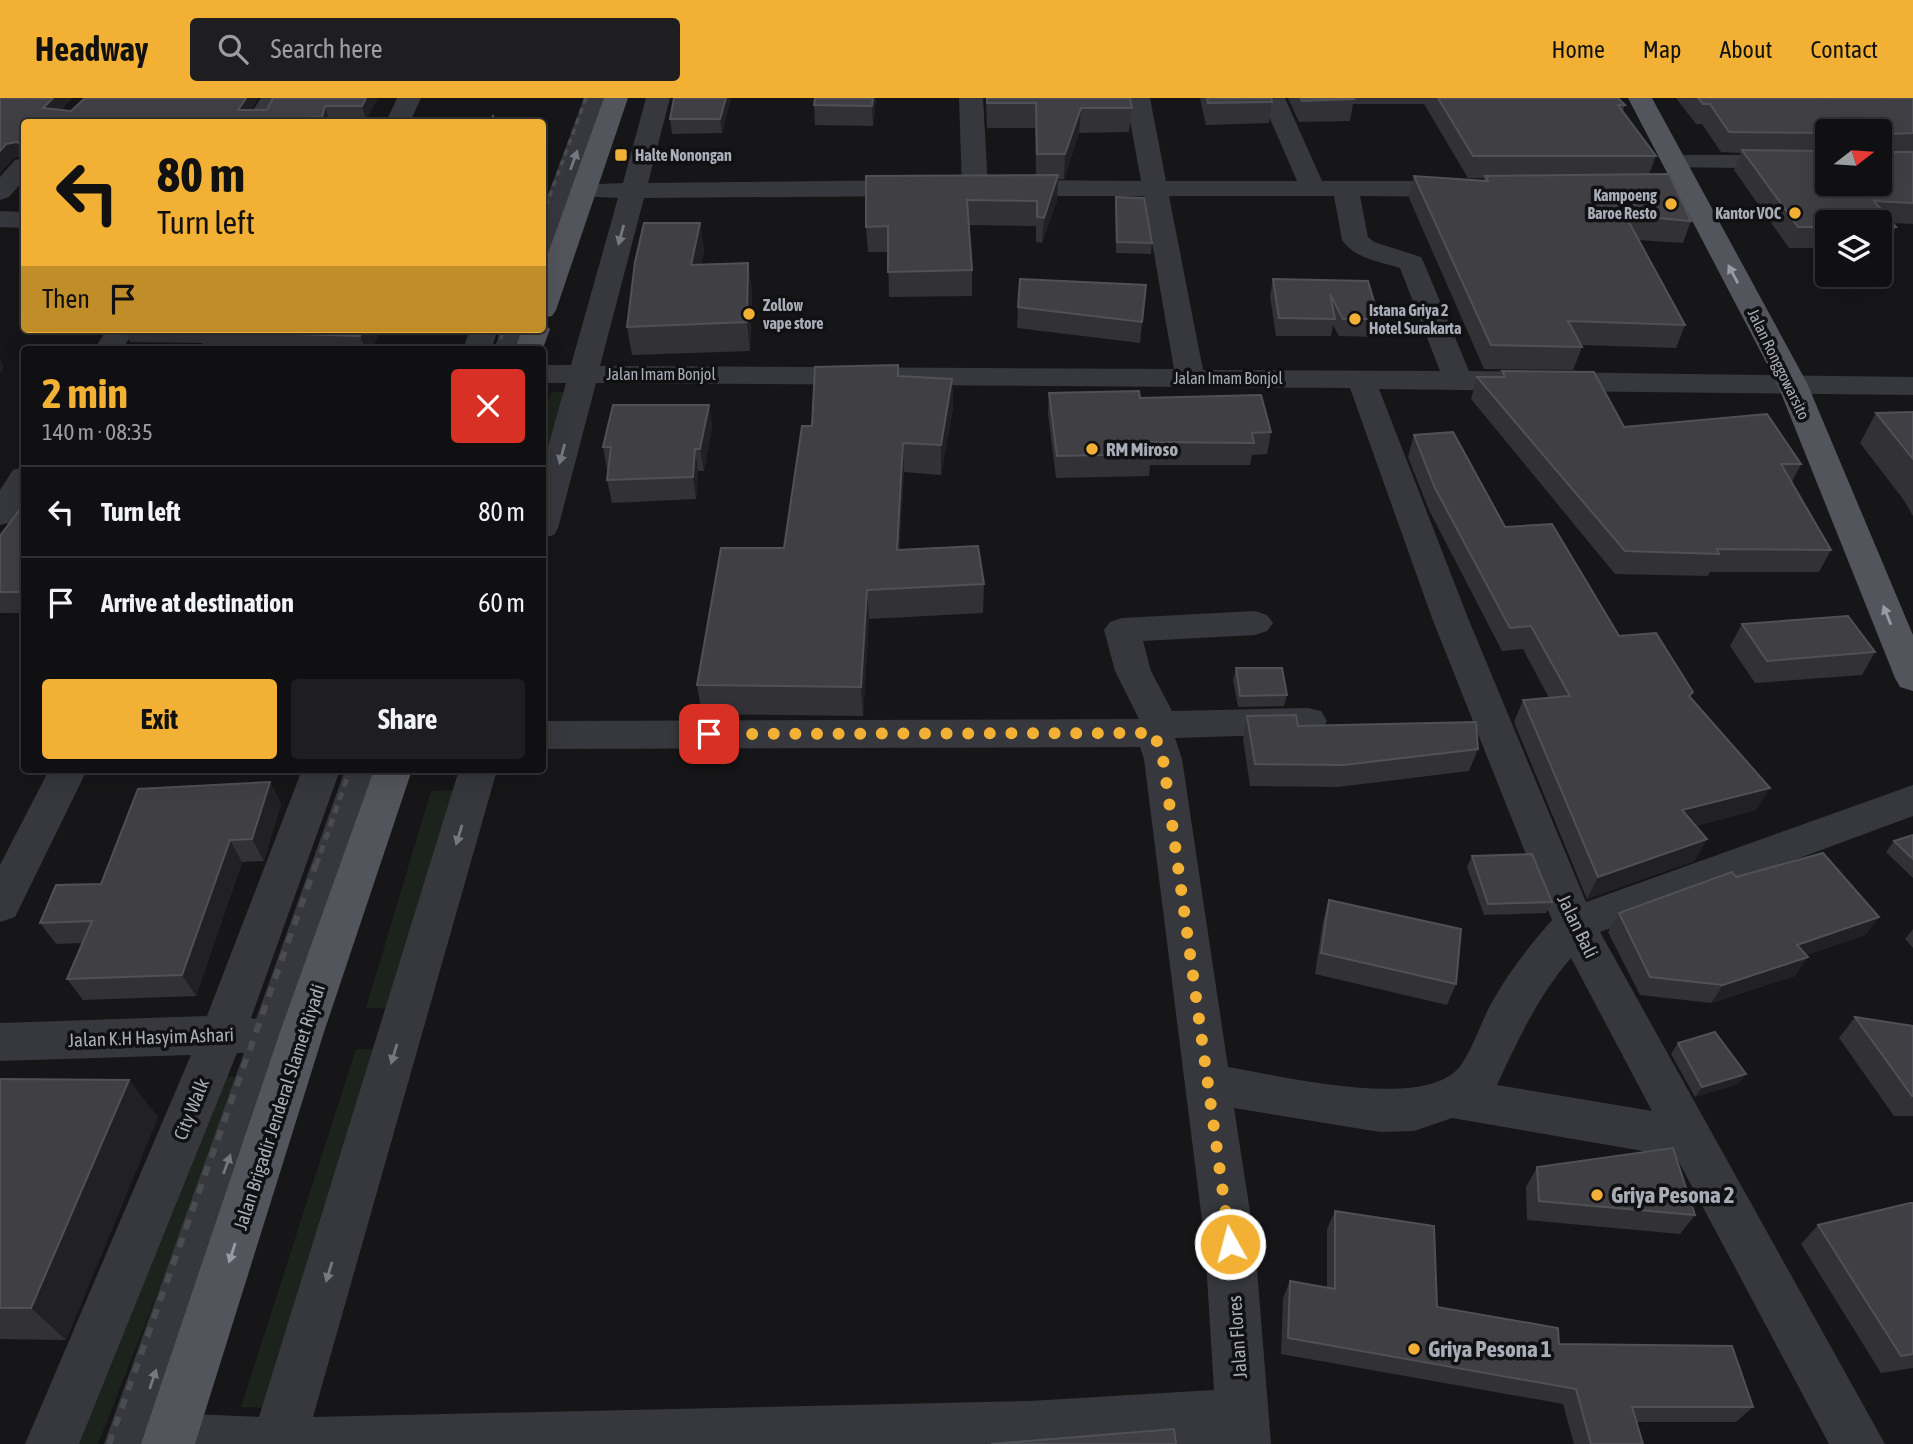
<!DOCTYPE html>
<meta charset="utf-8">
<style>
body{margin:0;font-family:"Asap Condensed",sans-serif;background:#1e1e20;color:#f1f3f6;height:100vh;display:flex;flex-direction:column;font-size:26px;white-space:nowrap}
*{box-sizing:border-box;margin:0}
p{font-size:23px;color:#9c9d9f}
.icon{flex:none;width:38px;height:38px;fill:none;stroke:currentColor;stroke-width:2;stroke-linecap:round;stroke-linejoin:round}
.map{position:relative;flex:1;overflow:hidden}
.drawer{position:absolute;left:21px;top:248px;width:525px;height:427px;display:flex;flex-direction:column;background:#101012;border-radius:7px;box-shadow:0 7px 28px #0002,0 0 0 2px #303032}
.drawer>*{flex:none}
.hud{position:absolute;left:21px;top:21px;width:525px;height:214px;border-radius:7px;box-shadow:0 7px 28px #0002,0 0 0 2px #303032;background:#f2b134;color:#111;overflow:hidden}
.needle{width:46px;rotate:73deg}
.controls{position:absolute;left:1815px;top:21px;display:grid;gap:14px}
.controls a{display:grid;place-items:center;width:77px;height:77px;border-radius:7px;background:#101012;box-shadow:0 7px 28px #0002,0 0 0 2px #303032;font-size:35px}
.pin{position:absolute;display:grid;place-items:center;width:60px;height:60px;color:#fff;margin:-30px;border-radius:14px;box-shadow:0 4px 10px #0006}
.me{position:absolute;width:77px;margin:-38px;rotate:353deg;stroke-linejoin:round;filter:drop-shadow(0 0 5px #0008)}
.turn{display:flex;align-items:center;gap:24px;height:147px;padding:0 21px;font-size:32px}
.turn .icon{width:91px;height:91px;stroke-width:2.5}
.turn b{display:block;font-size:49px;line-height:60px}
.then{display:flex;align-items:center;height:66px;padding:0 21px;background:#0003;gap:14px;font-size:26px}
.round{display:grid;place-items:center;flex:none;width:74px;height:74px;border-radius:7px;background:#1e1e20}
.head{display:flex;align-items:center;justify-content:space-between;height:119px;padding:0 21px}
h1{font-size:42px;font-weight:700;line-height:52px;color:#f2b134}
.primary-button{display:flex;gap:14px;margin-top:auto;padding:14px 21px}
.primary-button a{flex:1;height:80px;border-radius:7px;background:#f2b134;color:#111;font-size:28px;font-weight:700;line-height:80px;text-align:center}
.primary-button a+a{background:#1e1e20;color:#f1f3f6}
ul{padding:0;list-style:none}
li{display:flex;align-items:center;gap:21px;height:91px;padding:0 21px;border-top:2px solid #303032}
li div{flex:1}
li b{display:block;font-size:26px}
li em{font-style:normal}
header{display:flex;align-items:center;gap:42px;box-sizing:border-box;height:98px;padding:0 35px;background:#f2b134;color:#111}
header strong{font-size:33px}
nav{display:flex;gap:38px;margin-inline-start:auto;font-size:24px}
.search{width:490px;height:63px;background:#1e1e20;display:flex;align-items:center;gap:18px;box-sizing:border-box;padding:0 24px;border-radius:7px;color:#9c9d9f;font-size:26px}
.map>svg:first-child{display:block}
.green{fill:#1c231d}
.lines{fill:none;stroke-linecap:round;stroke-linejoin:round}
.minor{fill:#37383d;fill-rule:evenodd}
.major{fill:#53555c;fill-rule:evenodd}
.rail-far2{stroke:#4a4c52;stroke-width:3.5;stroke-dasharray:6 5;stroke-linecap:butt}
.rail-far1{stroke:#4a4c52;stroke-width:5;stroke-dasharray:8 6;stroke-linecap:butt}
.rail{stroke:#4a4c52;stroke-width:6;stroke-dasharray:10 9;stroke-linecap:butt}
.wall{fill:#323236;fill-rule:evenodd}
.shaded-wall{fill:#212124}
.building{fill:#3f3f44;stroke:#4f5156;stroke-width:2}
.oneway{fill:#757881}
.oneway2{fill:#979ba6}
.route{stroke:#f2b134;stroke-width:12;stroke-dasharray:0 21.6}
.poi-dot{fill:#f2b134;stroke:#111113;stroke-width:2.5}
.labels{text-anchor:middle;stroke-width:7;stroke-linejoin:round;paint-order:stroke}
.far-poi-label{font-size:16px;font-weight:bold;fill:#a8adb8;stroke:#111113;text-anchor:start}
.far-street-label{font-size:16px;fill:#a8adb8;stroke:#111113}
.poi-label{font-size:19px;font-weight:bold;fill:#a8adb8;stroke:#111113;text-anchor:start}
.street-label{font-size:19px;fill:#a8adb8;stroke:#111113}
.near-poi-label{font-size:23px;font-weight:bold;fill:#a8adb8;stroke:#111113;text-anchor:start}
</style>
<header>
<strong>Headway</strong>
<div class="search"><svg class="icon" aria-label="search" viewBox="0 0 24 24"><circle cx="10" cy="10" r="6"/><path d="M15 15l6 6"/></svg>Search here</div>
<nav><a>Home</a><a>Map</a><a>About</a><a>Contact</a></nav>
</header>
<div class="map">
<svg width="1913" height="1346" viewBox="0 0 1913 1346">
<rect width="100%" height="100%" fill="#161618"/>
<!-- green -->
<g class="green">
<path d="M551 294H570L543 391V322Z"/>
<path d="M458 692 394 910H366L431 693Z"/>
<path d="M356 951H382L271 1310 241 1309Z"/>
<path d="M225 978 242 980 98 1346H74Z"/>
</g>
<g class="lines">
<!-- minor -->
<g class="minor">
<path d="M261 0H285L269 24H245Z"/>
<path d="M397 0H421L410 24H386Z"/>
<path d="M584 0H608L577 87 623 85 646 0H670L648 85 918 82 927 85 931 90 927 95 918 98 644 100 600 268 1174 271 1144 98H1006L997 95 993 90 997 85 1006 82 1141 83 1126 0H1150L1166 83H1297L1261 0H1285L1322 83H1464L1473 86 1477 91 1473 96 1464 99 1360 98 1368 139 1374 144 1421 159 1424 165 1469 273 1913 279V297L1379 291 1468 520 1586 804 1913 687V718L1600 834 1885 1346H1829L1672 1051 1660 1056 1452 1020 1414 1033 1380 1034 1234 1010 1255 1146 1271 1346H104L244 955H237L79 1346H25L191 957 0 963V925L207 918 302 672H340L251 920 256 921 345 672H383L168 1315 259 1319 459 672H497L313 1319 1029 1303 1214 1292 1205 1146 1144 661 1140 649 542 651V623L1139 621 1115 573 1104 532 1110 524 1122 520 1255 513 1267 517 1273 525 1267 533 1255 537 1143 543 1151 573 1172 613 1308 610 1321 613 1327 623 1321 633 1308 636 1175 640 1182 661 1228 969C1279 977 1427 1015 1461 967 1474 948 1481 924 1492 904 1509 874 1529 848 1552 822L1432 520 1350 290 596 285 558 430 554 437 542 440V370L566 285H542V267H571L618 100 574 98 555 150 551 156 542 158V113ZM1169 98H1334L1342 142C1354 160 1380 164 1400 170L1440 273 1203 272ZM1571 860 1652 1013 1497 987C1518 942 1538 898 1571 860Z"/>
<path d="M959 0H983L988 90 984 95H966L962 90Z"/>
<path d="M1675 57H1827V71L1666 69 1663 64 1666 59Z"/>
<path d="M24 60V82L9 99 0 102V79L15 62Z"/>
<path d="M0 113 24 114V130L0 129Z"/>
<path d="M107 231H135L122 252H94Z"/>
<path d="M470 231H498L491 252H463Z"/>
<path d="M501 231H529L522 252H494Z"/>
<path d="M24 369V404L12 424 0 427V392L13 372Z"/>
<path d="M49 672H87L15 819 0 824V767Z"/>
</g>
<!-- major -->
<g class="major">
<path d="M604 0H628L556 212 552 218 542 220V172Z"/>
<path d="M1628 0H1652L1807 285 1913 537V593L1900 589 1895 580 1777 285Z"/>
<path d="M542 224 550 231 542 253 515 252 522 231H542Z"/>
<path d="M374 672H412L324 934 195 1346H141L280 934Z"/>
</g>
<!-- rail-far2 -->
<g class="rail-far2">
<path d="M542 119 586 0"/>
<path d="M497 252 504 231"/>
</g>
<!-- rail-far1 -->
<path class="rail-far1" d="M316 768 350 672"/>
<!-- rail -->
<path class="rail" d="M109 1346 316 766"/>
</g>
<!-- wall -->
<g class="wall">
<path d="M0 0H72L61 12 71 13 85 0H258L251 12H267L273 0H378L366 21 329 22V24H24V71L20 61V58L13 60 0 75Z"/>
<path d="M731 0 722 35 672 36 670 21Z"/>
<path d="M876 0 873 28 815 27 814 7Z"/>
<path d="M986 0H1130L1132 10 1129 34 1079 35 1064 81H1058L1057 102 1042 145 1036 144V128L969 127 972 172V198L889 199 888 154H868L866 129 1036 77 1035 30H987Z"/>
<path d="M1200 0H1271L1272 4 1269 25 1206 27Z"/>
<path d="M1288 0H1618L1625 7 1623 13 1656 58 1649 76 1691 123 1683 145 1639 142 1685 227 1676 250 1580 247 1582 249 1573 272 1484 271 1409 100 1414 78 1484 83V80H1468L1424 6H1353L1350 23 1299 24Z"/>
<path d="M1676 0H1913V126L1892 125 1896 129 1885 150H1880V124H1827V150H1789L1734 72 1741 55 1721 54 1702 26H1696ZM1827 33H1880L1827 86Z"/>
<path d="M1116 99 1152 145 1151 156 1116 155 1115 110Z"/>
<path d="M700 125 704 153 701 166 748 165 752 193 750 253 632 257 627 229Z"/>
<path d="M1273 181 1368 183 1379 221 1375 239 1339 238 1333 227 1331 238H1276L1270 198Z"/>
<path d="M1146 187 1140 245 1017 230 1018 209Z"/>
<path d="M124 231H380L372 252H205L202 245 130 244Z"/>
<path d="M1502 273 1624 329 1801 366 1792 384 1831 452 1819 474H1710L1708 478 1615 476 1471 301 1477 279H1500Z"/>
<path d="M898 278 952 281 953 310 941 377 904 374 899 452 984 486 983 515 869 521 863 618 702 616 697 587 784 450 812 328Z"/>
<path d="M1049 295 1140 300 1271 334 1267 356 1252 357 1250 367H1150L1149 378 1056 380 1048 316Z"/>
<path d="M709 307 712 329 704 373H698L696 401 612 405 607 382 608 371H607L603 349Z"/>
<path d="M1913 314V418L1903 401 1860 345 1876 315Z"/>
<path d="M1414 337 1505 429 1619 538 1690 600 1756 712 1695 728 1707 741 1694 763 1587 801 1514 624 1523 602 1549 600 1523 551 1502 553 1429 412 1408 359Z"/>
<path d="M24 406V515H0V438Z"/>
<path d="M1742 526 1875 554 1862 577 1755 585 1730 548Z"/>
<path d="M1236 570 1287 597 1284 608 1238 609 1233 582Z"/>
<path d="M1247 618 1298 628 1478 651 1469 673 1338 689 1250 688 1243 641Z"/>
<path d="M270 684 281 706 264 763 242 764 196 898 83 902 67 881 82 845 56 846 40 825 101 786Z"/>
<path d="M1913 737V780L1886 754 1894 743Z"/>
<path d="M1472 758 1552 804 1546 815 1484 817 1467 769Z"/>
<path d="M1736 779 1879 819 1865 837 1806 857 1795 878 1711 905 1640 897 1608 834 1619 815Z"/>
<path d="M1329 802 1456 886 1447 907 1315 876 1323 823Z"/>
<path d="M1913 831V850L1905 841Z"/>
<path d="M1855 919 1913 928V1018H1894L1839 940Z"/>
<path d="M1678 945 1746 976 1738 986 1695 999 1671 956Z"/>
<path d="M0 981 158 1019 66 1242 0 1241Z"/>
<path d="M1537 1069 1695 1117 1680 1136 1527 1122 1526 1089Z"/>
<path d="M1913 1105V1270L1881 1275 1801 1146 1818 1127Z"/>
<path d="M1335 1113 1437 1209 1559 1246 1753 1309 1736 1324H1636L1643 1346H1574L1563 1306 1281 1256 1283 1200 1290 1183 1327 1190V1131Z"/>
</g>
<!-- shaded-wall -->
<g class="shaded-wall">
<path d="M53 0H72L49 24 43 10Z"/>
<path d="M246 0H258L245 23 238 12Z"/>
<path d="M366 0H378L366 21 362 8Z"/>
<path d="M726 0H731L722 35 720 21Z"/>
<path d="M873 0H876L873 28 872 8Z"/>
<path d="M325 8 329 22V24H324L322 19Z"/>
<path d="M1081 10 1079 35 1064 81 1065 56Z"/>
<path d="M17 44 23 57 13 60 0 75V53L6 46Z"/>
<path d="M1058 77 1057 102 1042 145 1044 120Z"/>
<path d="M700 125 704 153 695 195 691 167Z"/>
<path d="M748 165 752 193 750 253 747 224Z"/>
<path d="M363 231H380L372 252H365L360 238Z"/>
<path d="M0 260 4 269 0 276Z"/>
<path d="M952 281 953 310 941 377V347Z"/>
<path d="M709 307 712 329 704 373 700 351Z"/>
<path d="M903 345 904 374 898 482 897 452Z"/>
<path d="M695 351 698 373 696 401 693 379Z"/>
<path d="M867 492 869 521 863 618 861 589Z"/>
<path d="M270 684 281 706 264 763 252 741Z"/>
<path d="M1770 690 1756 712 1670 734 1682 712Z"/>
<path d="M1707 741 1694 763 1587 801 1598 779Z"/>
<path d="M230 742 242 764 196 898 182 877Z"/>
<path d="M1879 819 1865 837 1784 865 1797 847Z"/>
<path d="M1808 859 1795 878 1711 905 1723 887Z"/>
<path d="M1746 976 1738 986 1695 999 1702 989Z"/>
<path d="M129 982 158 1019 66 1242 31 1210Z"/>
</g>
<!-- building -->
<g class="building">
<path d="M0 0H53L43 10 71 13 85 0H246L238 12H267L273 0H366L362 8H325L322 19 227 24H24V61H20V46L17 44 6 46 0 53Z"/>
<path d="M674 0H726L720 21H670Z"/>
<path d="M815 0H873L872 8 814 7Z"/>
<path d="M987 0H1130L1132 10H1081L1065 56H1037L1036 5H987Z"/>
<path d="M1207 0H1271L1272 4 1208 5Z"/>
<path d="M1301 0H1353L1354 1 1302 3Z"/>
<path d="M1438 0H1618L1625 7H1618L1656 58H1473Z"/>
<path d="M1698 0H1913V35L1888 36 1890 54H1913V105L1874 103 1896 129H1880V124H1827V129H1798L1742 52 1827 53V86H1880V33H1827V35L1729 34 1710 6H1703Z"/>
<path d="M493 18 495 24H490Z"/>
<path d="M1669 76 1691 123 1625 117 1685 227 1568 223 1582 249 1491 247 1414 78 1488 83 1485 78Z"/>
<path d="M1058 77 1044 120 1037 119V103L967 102 972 172 888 174V128L866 129V78Z"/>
<path d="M1116 99 1144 100 1152 145 1117 144Z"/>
<path d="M644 125H700L691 167 748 165 747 224 627 229 635 164Z"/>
<path d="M1020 181 1146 187 1142 224 1018 209Z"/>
<path d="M1273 181 1368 183 1379 221H1343L1330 196 1335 221 1279 220Z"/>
<path d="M197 231H363L360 238 197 233Z"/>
<path d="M898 267V278L952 281 941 347 903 345 897 452 978 448 984 486 867 492 861 589 697 587 721 450H784L802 328H812L815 269Z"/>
<path d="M1502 273 1594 274 1624 329 1767 316 1801 366H1781L1831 452 1717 451 1719 456 1625 453 1477 279H1505Z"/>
<path d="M1139 293 1140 300 1261 297 1271 334 1252 335 1254 345 1149 344 1151 356 1057 358 1049 295Z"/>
<path d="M613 307H709L700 351H695L693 379 607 382 611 349H603Z"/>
<path d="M1913 314V361L1876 315Z"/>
<path d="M1453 334 1505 429 1552 426 1619 538 1656 535 1693 594 1689 598 1770 690 1682 712 1707 741 1598 779 1523 602 1570 598 1531 528 1510 530 1435 390 1414 337Z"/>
<path d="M24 406V494H0V438Z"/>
<path d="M1848 518 1875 554 1767 563 1742 526Z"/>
<path d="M1236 570H1282L1287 597 1240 598Z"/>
<path d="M1296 617 1298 628 1476 624 1478 651 1344 667 1255 666 1247 618Z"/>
<path d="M270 684 252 741 230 742 182 877 67 881 92 823 40 825 56 787 101 786 138 691Z"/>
<path d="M1913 737V761L1894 743Z"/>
<path d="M1823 755 1879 819 1797 847 1808 859 1723 887 1650 879 1619 815 1732 774 1736 779Z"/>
<path d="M1532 756 1552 804 1488 806 1472 758Z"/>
<path d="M1329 802 1461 831 1456 886 1321 855Z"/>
<path d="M1855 919 1913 928V998H1912Z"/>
<path d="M1715 934 1746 976 1702 989 1678 945Z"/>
<path d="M0 981 129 982 31 1210H0Z"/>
<path d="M1673 1050 1695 1117 1539 1103 1537 1069Z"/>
<path d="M1910 1105H1913V1256L1901 1258 1818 1127Z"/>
<path d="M1335 1113 1434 1128 1437 1209 1558 1230 1559 1246 1732 1248 1753 1309H1632L1643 1346H1591L1576 1291 1288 1240 1290 1183 1335 1191Z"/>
<path d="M1174 1331 1176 1346H991Z"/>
</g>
<!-- one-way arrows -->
<defs><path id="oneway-solid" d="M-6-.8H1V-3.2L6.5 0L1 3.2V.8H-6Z" transform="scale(1.75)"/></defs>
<g class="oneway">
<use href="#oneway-solid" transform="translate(574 62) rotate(-70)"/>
<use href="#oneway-solid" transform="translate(621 137) rotate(105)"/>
<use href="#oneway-solid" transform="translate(562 356) rotate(105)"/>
<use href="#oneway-solid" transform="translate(459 737) rotate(107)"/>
<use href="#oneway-solid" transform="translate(394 956) rotate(107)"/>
<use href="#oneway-solid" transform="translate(227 1066) rotate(-70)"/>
<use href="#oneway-solid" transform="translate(329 1174) rotate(107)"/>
<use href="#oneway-solid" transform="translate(153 1281) rotate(-71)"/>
</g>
<g class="oneway2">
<use href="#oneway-solid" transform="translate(1733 176) rotate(-118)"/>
<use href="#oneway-solid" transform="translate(1887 517) rotate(-112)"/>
<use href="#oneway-solid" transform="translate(232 1155) rotate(108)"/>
</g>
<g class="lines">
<!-- route -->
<path class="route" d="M709 636 1154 635 1163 661 1168 696 1230 1146"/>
</g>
<!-- markers -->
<g class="poi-dot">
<rect x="614" y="50" width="14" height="14" rx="3.5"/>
<circle cx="1671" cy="106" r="7"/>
<circle cx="1795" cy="115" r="7"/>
<circle cx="749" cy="216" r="7"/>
<circle cx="1355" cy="221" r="7"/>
<circle cx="1092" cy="351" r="7"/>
<circle cx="1597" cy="1097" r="7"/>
<circle cx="1414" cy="1251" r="7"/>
</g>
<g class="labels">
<!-- far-poi labels -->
<g class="far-poi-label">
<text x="635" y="63">Halte Nonongan</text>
<text x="1657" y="103" text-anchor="end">Kampoeng<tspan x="1657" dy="18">Baroe Resto</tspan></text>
<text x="1781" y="121" text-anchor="end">Kantor VOC</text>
<text x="763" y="213">Zollow<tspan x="763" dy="18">vape store</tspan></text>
<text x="1369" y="218">Istana Griya 2<tspan x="1369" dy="18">Hotel Surakarta</tspan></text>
</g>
<!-- far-street labels -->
<g class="far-street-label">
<text transform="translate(1779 266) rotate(64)" y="6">Jalan Ronggowarsito</text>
<text x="661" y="282">Jalan Imam Bonjol</text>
<text x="1228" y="286">Jalan Imam Bonjol</text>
</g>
<!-- poi labels -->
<g class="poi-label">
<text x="1106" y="358">RM Miroso</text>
</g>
<!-- street labels -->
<g class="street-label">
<text transform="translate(1578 828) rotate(64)" y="7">Jalan Bali</text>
<text transform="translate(151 939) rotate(-2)" y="7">Jalan K.H Hasyim Ashari</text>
<text transform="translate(279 1009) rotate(-72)" y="7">Jalan Brigadir Jenderal Slamet Riyadi</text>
<text transform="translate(191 1011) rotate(-68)" y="7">City Walk</text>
<text transform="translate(1237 1239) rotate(-94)" y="7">Jalan Flores</text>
</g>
<!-- near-poi labels -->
<g class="near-poi-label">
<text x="1611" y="1105">Griya Pesona 2</text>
<text x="1428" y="1259">Griya Pesona 1</text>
</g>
</g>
</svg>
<div class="controls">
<a><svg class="needle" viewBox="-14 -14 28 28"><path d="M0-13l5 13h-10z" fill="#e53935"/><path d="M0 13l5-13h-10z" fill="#9c9d9f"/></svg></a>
<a><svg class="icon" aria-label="layers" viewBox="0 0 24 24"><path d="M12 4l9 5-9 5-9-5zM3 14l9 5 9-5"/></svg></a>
</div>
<div class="pin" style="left:709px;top:636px;background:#d93025"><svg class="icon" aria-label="arrive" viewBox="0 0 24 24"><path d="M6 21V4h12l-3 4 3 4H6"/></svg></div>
<svg class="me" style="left:1230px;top:1146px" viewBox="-20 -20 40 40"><circle r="17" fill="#f2b134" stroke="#fff" stroke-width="3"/><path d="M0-11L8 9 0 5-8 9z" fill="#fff"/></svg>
<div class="hud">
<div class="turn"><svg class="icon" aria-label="left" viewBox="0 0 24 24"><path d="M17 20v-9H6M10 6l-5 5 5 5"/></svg><div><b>80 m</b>Turn left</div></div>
<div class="then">Then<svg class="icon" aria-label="arrive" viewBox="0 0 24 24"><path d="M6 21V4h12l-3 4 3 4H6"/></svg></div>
</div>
<section class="drawer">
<div class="head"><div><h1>2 min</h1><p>140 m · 08:35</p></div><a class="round" style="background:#d93025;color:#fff"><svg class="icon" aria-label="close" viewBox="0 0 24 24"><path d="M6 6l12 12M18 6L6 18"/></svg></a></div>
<ul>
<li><svg class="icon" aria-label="left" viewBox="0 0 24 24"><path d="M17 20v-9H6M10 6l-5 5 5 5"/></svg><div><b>Turn left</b></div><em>80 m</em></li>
<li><svg class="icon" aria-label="arrive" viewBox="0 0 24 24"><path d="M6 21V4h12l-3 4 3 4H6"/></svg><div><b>Arrive at destination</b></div><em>60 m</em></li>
</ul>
<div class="primary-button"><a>Exit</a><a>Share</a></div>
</section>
</div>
